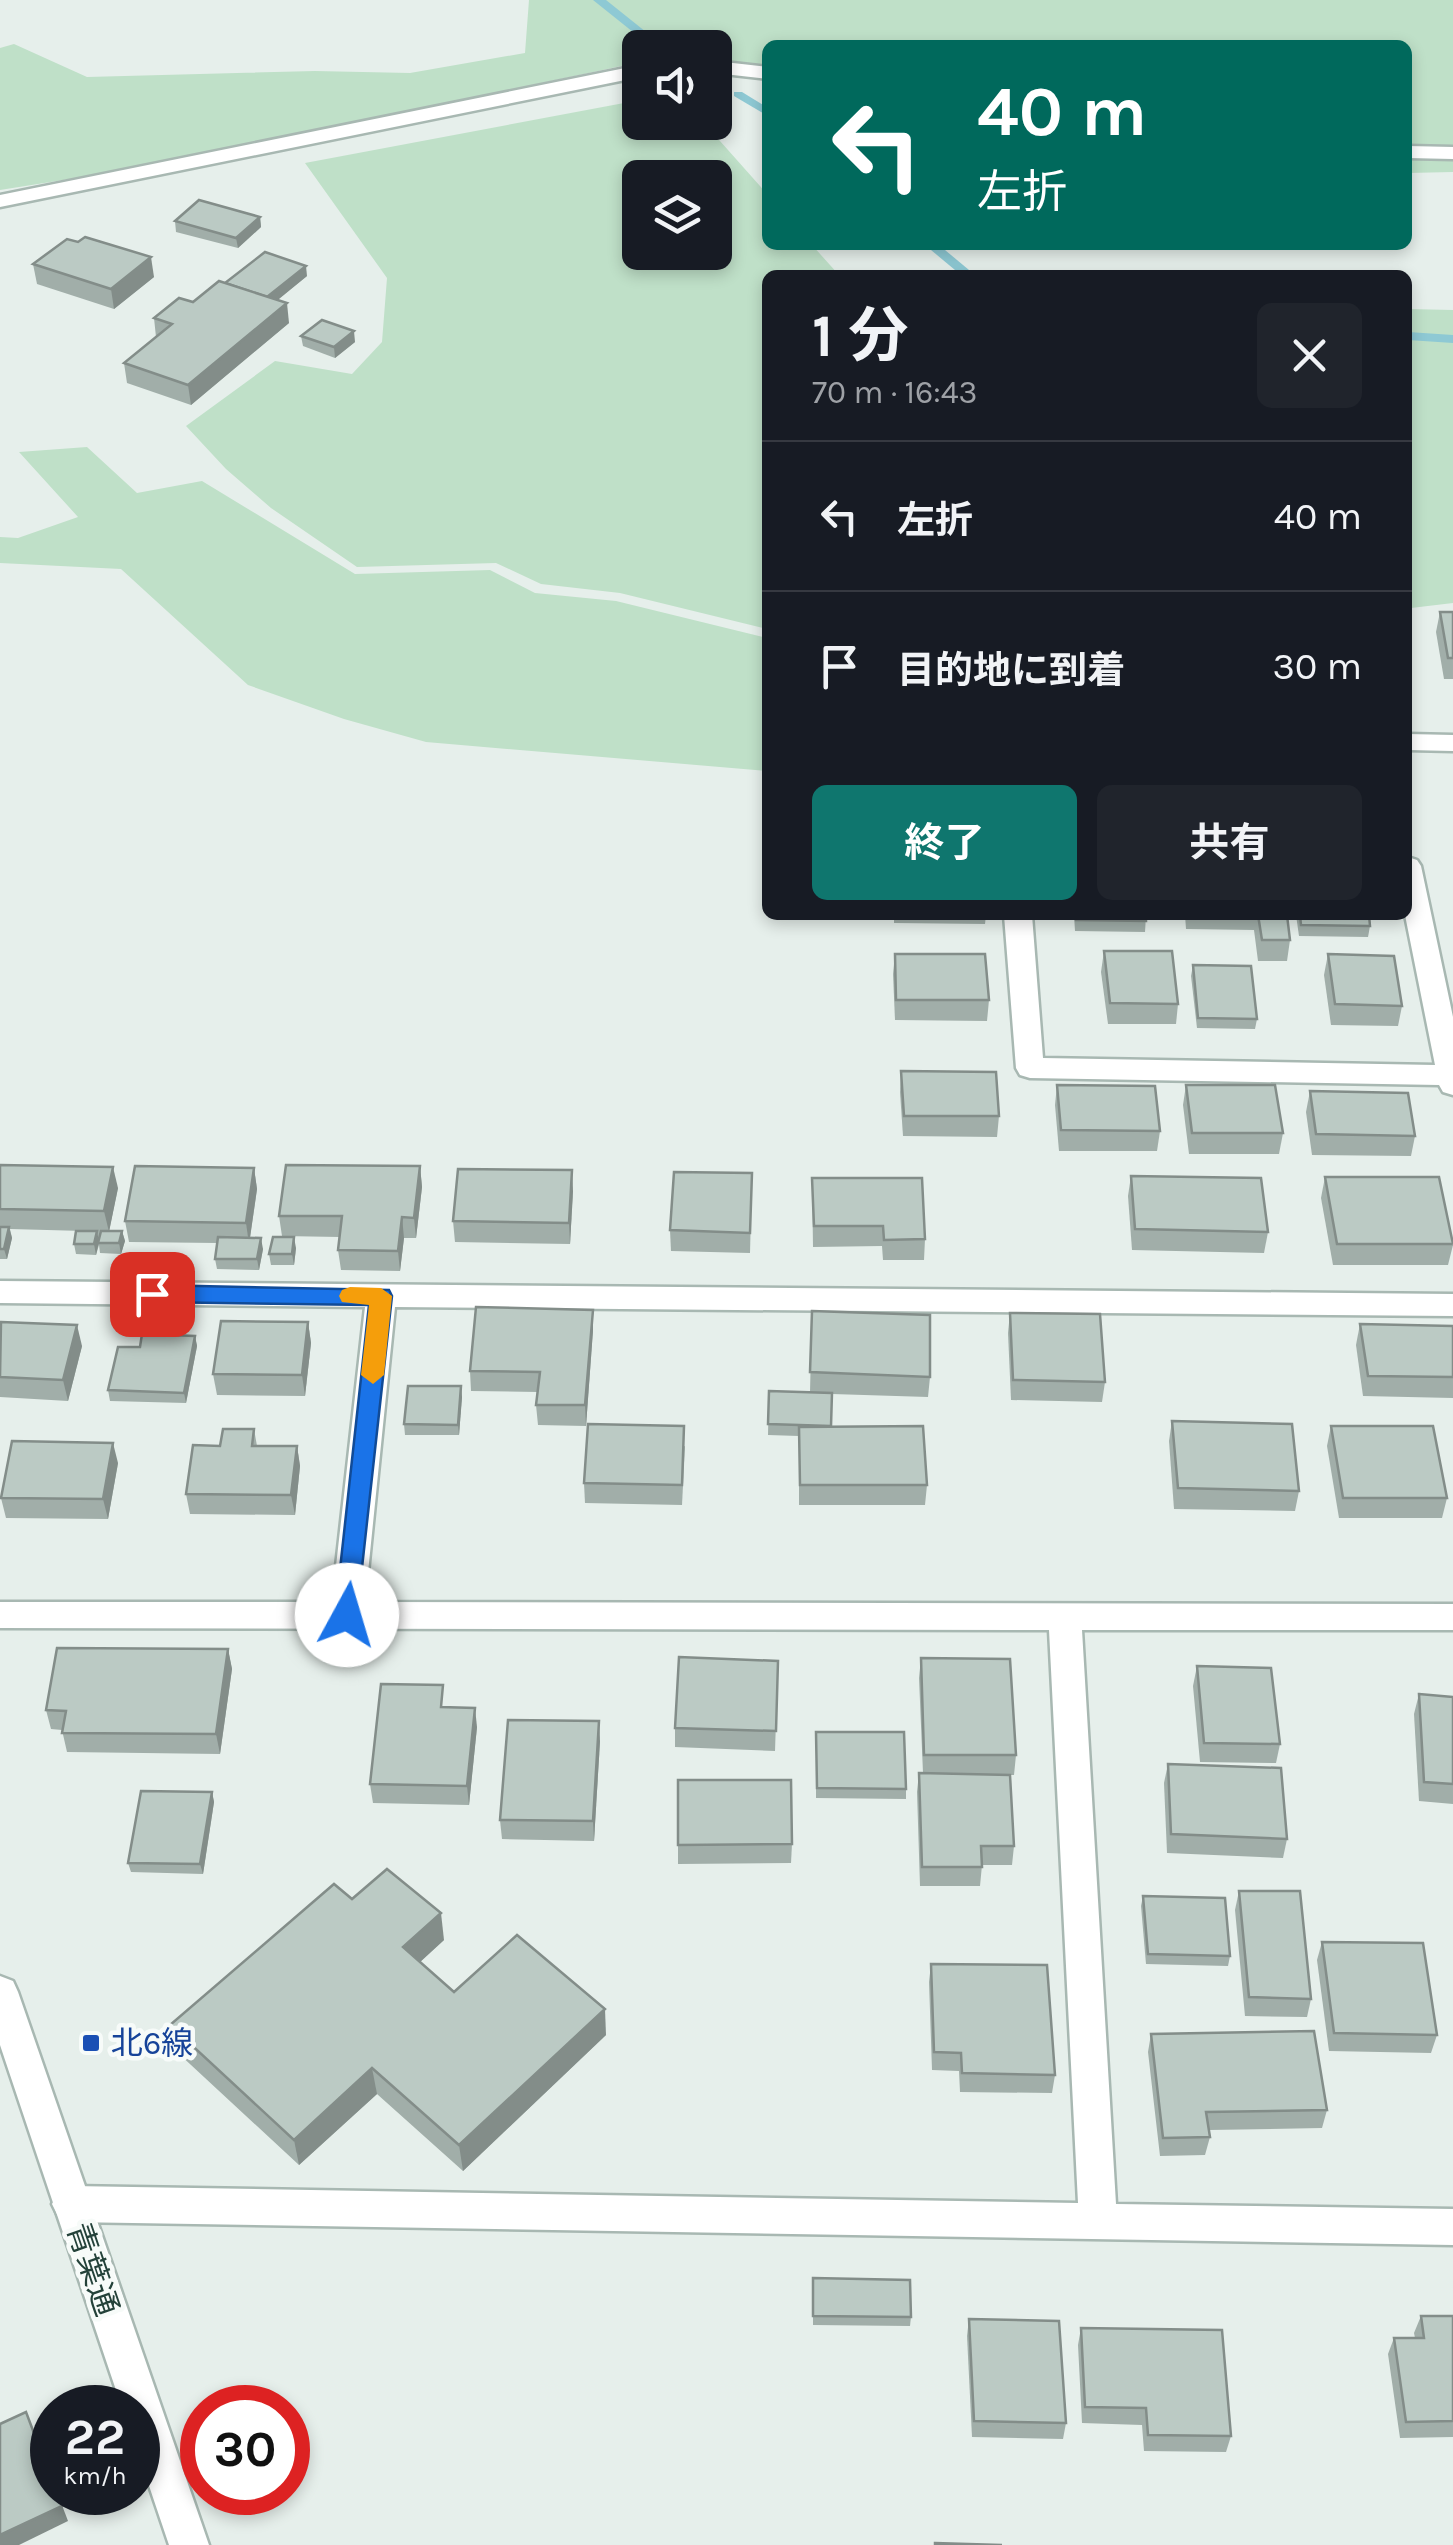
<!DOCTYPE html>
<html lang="ja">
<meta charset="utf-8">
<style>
body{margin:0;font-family:Karla,"Noto Sans JP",sans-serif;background:#20242c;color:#f1f3f6;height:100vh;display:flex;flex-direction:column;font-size:38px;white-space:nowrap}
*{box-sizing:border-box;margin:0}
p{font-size:32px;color:#9ea1a6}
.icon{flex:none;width:55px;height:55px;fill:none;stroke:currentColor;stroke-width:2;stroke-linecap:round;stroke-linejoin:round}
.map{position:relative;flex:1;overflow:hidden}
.sheet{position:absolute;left:762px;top:270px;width:650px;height:650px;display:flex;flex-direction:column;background:#171b24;border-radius:15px;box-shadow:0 5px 15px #0003}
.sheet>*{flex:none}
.guide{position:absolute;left:762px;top:40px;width:650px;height:210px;border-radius:15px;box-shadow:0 5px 15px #0003;background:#00695c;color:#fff;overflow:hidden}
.fabs{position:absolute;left:622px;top:30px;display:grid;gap:20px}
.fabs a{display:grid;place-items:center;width:110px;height:110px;border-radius:15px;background:#171b24;box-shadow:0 5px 15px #0003;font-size:50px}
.speed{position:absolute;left:30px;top:2385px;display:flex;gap:20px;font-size:50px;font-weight:700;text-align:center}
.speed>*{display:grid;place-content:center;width:130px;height:130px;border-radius:50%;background:#171b24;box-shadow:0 5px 15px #0003;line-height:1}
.speed small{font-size:25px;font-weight:400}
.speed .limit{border:15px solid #d22;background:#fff;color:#111}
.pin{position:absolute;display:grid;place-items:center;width:85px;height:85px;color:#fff;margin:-42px;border-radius:20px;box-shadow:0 5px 15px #0006}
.me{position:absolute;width:110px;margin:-55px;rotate:6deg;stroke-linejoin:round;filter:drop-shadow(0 0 8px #0008)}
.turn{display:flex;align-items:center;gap:35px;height:210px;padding:0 50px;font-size:45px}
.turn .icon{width:130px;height:130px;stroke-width:2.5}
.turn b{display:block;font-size:70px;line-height:85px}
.round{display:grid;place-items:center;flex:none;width:105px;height:105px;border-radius:15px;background:#20242c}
.headline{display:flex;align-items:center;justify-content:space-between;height:170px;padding:0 50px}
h1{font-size:60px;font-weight:700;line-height:75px}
.button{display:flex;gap:20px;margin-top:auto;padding:20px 50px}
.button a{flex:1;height:115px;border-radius:15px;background:#0f766e;color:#fff;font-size:40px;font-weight:700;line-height:115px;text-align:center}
.button a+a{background:#20242c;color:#f1f3f6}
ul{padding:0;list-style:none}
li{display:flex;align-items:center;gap:30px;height:150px;padding:0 50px;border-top:2px solid #363941}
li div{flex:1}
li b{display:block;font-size:38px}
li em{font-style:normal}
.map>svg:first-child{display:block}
.green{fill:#bfe0c8;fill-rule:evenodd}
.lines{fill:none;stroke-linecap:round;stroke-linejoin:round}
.stream{fill:#8ec9d4;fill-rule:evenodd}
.minor-casing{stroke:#a8b8b2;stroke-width:5}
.tertiary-casing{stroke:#a8b8b2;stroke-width:5}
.minor{fill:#fff;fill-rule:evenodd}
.tertiary{fill:#fff;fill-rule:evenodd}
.wall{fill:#a1aea9}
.shaded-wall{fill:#838d89}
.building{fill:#bbcac4;stroke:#838d89;stroke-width:2.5}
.route{fill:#1a73e8;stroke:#114b97;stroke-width:2.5}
.slow{fill:#f59e0b}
.transit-dot{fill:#1a4fb4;stroke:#f7fbf9;stroke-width:4}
.labels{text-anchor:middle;stroke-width:9;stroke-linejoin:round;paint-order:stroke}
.near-transit-label{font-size:32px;fill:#164399;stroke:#f7fbf9;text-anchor:start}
.near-street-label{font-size:32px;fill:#24423a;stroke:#f7fbf9}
</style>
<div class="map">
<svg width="1453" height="2545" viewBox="0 0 1453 2545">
<rect width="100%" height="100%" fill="#e6efeb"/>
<!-- green -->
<g class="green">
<path d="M529 0H1453V172L1408 173V45H768L767 65 715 62V48H640V62L158 165 0 190V48L14 44 87 77 315 71 410 73 525 53Z"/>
<path d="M640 100V122L704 123 767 194 768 245H812L839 275H768L767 629 620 593 541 584 496 563 357 567 271 508 226 469 186 426 275 361 352 374 382 342 387 278 305 163ZM640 178H715V252H640Z"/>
<path d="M1408 309 1453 310V603L1411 608 1408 615Z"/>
<path d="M87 447 137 493 202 481 355 574 490 570 535 593 616 601 767 638V771L426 742 344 719 248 685 121 569 0 563V537L18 538 78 517 19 452Z"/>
</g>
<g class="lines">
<!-- stream -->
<g class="stream">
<path d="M593 0H606L666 48H653Z"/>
<path d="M734 92H742L768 108V116L734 96Z"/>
<path d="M925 245H939L975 275H961Z"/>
<path d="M1408 332 1453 335V343L1408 340Z"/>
</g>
<defs>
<g id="minor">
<path d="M715 61 768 67V79L715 73Z"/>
<path d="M640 65V77L0 207V195Z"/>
<path d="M1408 146 1453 147V159L1408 158Z"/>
<path d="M1408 734 1453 735V751L1408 750Z"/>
<path d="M1408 857 1417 860 1421 866 1453 1017V1095L1443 1092 1439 1085 1030 1078 1020 1075 1016 1068 1004 915H1032L1043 1058 1435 1065 1405 915Z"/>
<path d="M0 1281 1453 1294V1316L395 1307 365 1602 1453 1604V1630H1082L1116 2204 1453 2209V2245L71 2222 58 2216 52 2204 58 2192 71 2186 1078 2203 1049 1630 0 1628V1602H332L365 1307 0 1303Z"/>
</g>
<path id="tertiary" d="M0 1976 13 1981 18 1992 209 2545H169L138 2453V2408H122L0 2045Z"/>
</defs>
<!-- minor casing -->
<use href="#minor" class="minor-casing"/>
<!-- tertiary casing -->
<use href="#tertiary" class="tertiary-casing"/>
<!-- minor -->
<use href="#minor" class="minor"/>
<!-- tertiary -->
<use href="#tertiary" class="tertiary"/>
</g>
<!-- wall -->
<g class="wall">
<path d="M260 217 261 227 238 248 176 232 175 221Z"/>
<path d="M33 264 154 277 114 309 37 284Z"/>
<path d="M307 276 277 300 289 323 191 405 127 383 124 363 156 337 154 318 193 302 225 283Z"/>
<path d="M301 336 355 342 335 358 303 346Z"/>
<path d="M1440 612H1453V679H1444L1436 632Z"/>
<path d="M894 915H986L985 924 894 923Z"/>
<path d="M1074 915H1146L1145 932 1075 931Z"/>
<path d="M1185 915H1287L1290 940 1287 961H1258L1254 930 1186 929Z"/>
<path d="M1296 915H1369L1370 926 1368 937 1299 936Z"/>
<path d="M1104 951 1178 1004 1176 1024H1108L1101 972Z"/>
<path d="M895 954 989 1000 987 1021 895 1020 893 974Z"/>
<path d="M1328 954 1402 1006 1398 1026 1331 1025 1324 975Z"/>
<path d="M1193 965 1257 1019 1255 1029 1197 1028 1191 976Z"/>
<path d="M901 1071 999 1116 997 1137 903 1136 900 1092Z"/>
<path d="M1057 1085 1160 1131 1157 1151H1059L1055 1105Z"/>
<path d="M1186 1085 1283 1133 1279 1154H1189L1183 1105Z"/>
<path d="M1310 1091 1415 1136 1411 1156 1312 1155 1306 1112Z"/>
<path d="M0 1165 118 1188 109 1231H122L125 1241 121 1254 100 1253 99 1245 96 1255 76 1254 74 1244 84 1231 10 1229 12 1238 7 1259H0Z"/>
<path d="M420 1166 422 1187 416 1238H404L400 1271 341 1270 338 1250 340 1237 282 1236 279 1216Z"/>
<path d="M254 1168 257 1189 250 1238 263 1249 259 1270 217 1269 215 1259 217 1243 129 1242 125 1221Z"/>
<path d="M752 1173 750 1253 671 1251 670 1230Z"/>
<path d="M1131 1176 1268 1232 1264 1253 1132 1250 1128 1196Z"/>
<path d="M1325 1177 1453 1245 1448 1265H1333L1321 1198Z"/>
<path d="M812 1178 925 1239 924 1260H883L882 1246 813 1247Z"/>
<path d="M573 1191 570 1244 455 1242 453 1221Z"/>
<path d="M296 1248 294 1265H271L269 1254Z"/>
<path d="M593 1310V1330L586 1426 538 1425 536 1405 538 1392 471 1391 470 1371Z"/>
<path d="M812 1311 930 1377 928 1397 832 1394 831 1427 927 1485 925 1505H799V1436L768 1435 769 1391 810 1392Z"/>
<path d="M1010 1313 1105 1382 1102 1402 1011 1400 1008 1333Z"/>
<path d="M308 1322 311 1343 305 1396 217 1395 213 1374Z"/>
<path d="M1360 1324 1453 1326V1398L1363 1396 1356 1345Z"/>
<path d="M0 1326 82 1346 68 1401 0 1397Z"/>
<path d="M195 1336 197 1346 186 1403 110 1401 108 1390 140 1347Z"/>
<path d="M462 1397 459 1435H405L404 1424Z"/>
<path d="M1172 1421 1299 1491 1295 1511 1174 1509 1169 1441Z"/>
<path d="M1331 1426 1447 1498 1442 1518H1339L1327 1446Z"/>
<path d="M254 1429 257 1446H297L300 1466 295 1515 190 1514 186 1494 220 1446Z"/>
<path d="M685 1446 682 1505 585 1503 584 1483Z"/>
<path d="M118 1463 108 1519 6 1518 1 1498Z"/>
<path d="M228 1649 232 1669 220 1754 67 1752 62 1730 51 1729 46 1710Z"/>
<path d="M921 1658 1016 1755 1014 1775H1008L1014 1846 1012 1865H982L980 1886H920L917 1792 919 1773H923L919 1678Z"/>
<path d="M778 1661 775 1751 675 1747V1728Z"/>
<path d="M1197 1666 1280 1744 1276 1763 1200 1762 1193 1686Z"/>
<path d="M1419 1694 1453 1697V1804L1419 1801 1414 1714Z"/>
<path d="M445 1707 477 1727 469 1805 373 1803 370 1784Z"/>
<path d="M816 1732 906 1789V1799L816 1798Z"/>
<path d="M600 1741 594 1841 502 1839 500 1820Z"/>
<path d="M1168 1764 1287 1839 1283 1858 1167 1853 1164 1783Z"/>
<path d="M678 1780 792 1844 791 1863 678 1864Z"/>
<path d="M212 1792 214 1802 203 1874 131 1872 128 1863Z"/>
<path d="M1239 1891 1311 1999 1307 2017 1245 2016 1235 1910Z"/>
<path d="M1143 1896 1230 1956 1228 1966 1146 1964 1141 1906Z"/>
<path d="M352 1899 444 1940 420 1962 454 1992 606 2035 463 2171 377 2094 299 2165 177 2052 170 2025Z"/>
<path d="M1322 1942 1437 2035 1431 2053 1329 2051 1317 1960Z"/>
<path d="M931 1964 1055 2075 1052 2093 960 2092 959 2071 932 2070 929 1982Z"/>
<path d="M1151 2034 1327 2110 1322 2128 1209 2130 1210 2137 1205 2155 1160 2156 1148 2052Z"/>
<path d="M813 2278 911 2317 910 2326 813 2325Z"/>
<path d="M1421 2316H1453V2437L1400 2438 1388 2354 1394 2338H1415L1414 2333Z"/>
<path d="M969 2319 1066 2423 1063 2439 972 2437 967 2336Z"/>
<path d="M1081 2328 1231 2436 1226 2452 1144 2451 1142 2425 1082 2423 1078 2345Z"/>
</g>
<!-- shaded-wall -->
<g class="shaded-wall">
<path d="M260 217 261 227 238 248 236 238Z"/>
<path d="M151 257 154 277 114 309 111 289Z"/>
<path d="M306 266 307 276 268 308 266 298Z"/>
<path d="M287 303 289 323 191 405 188 385Z"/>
<path d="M354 331 355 342 335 358 334 347Z"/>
<path d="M420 1166 422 1187 416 1238 414 1218Z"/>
<path d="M113 1167 118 1188 109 1232 104 1211Z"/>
<path d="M254 1168 257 1189 249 1244 246 1223Z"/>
<path d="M572 1170 573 1191 570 1244 569 1223Z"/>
<path d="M402 1217 404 1238 400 1271 398 1251Z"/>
<path d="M9 1227 12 1238 7 1259 4 1249Z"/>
<path d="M97 1231 99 1242 96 1255 94 1244Z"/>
<path d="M122 1231 125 1241 121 1254 119 1243Z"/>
<path d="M294 1237 296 1248 294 1265 292 1254Z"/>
<path d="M261 1238 263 1249 259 1270 257 1259Z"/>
<path d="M593 1310V1330L586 1426 585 1405Z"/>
<path d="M308 1322 311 1343 305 1396 302 1375Z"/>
<path d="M77 1325 82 1346 68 1401 63 1380Z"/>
<path d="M195 1336 197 1346 186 1403 184 1393Z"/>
<path d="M461 1386 462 1397 459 1435 458 1425Z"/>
<path d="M113 1443 118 1463 108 1519 103 1499Z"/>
<path d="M297 1446 300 1466 295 1515 291 1495Z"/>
<path d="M228 1649 232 1669 220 1754 216 1734Z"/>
<path d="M475 1708 477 1727 469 1805 467 1786Z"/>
<path d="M599 1721 600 1741 594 1841 593 1821Z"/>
<path d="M212 1792 214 1802 203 1874 200 1864Z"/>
<path d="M441 1913 444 1940 407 1974 403 1947Z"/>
<path d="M605 2009 606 2035 463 2171 459 2145Z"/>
<path d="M372 2068 377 2094 299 2165 294 2140Z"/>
<path d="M57 2492 68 2521 19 2545H0V2535Z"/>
</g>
<!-- building -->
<g class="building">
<path d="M199 200 260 217 236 238 175 221Z"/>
<path d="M85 237 151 257 111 289 33 264 67 239 78 242Z"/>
<path d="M265 252 306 266 267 297 225 283Z"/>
<path d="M219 281 287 303 188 385 124 363 172 324 154 318 179 298 193 302Z"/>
<path d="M322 320 354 331 334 347 301 336Z"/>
<path d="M1440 612H1453V658H1448Z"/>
<path d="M1076 915H1146V921L1076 920Z"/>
<path d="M1258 915H1287L1290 940H1262Z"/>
<path d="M1300 915H1369L1370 926 1301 925Z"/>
<path d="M1104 951H1172L1178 1004 1110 1003Z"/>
<path d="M895 954H985L989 1000H896Z"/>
<path d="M1328 954 1394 956 1402 1006 1335 1004Z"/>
<path d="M1193 965 1251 966 1257 1019 1198 1018Z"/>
<path d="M901 1071 996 1072 999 1116H904Z"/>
<path d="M1057 1085 1155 1086 1160 1131 1061 1130Z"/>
<path d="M1186 1085H1275L1283 1133H1192Z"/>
<path d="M1310 1091 1408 1093 1415 1136 1316 1134Z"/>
<path d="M0 1165 113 1167 104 1211 0 1209Z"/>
<path d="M286 1165 420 1166 414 1218 402 1217 398 1251 338 1250 342 1216H279Z"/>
<path d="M135 1166 254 1168 246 1223 125 1221Z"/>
<path d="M458 1169 572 1170 569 1223 453 1221Z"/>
<path d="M674 1172 752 1173 750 1233 670 1230Z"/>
<path d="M1131 1176 1261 1178 1268 1232 1135 1229Z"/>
<path d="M1325 1177H1439L1453 1244H1337Z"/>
<path d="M812 1178H922L925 1239 884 1240 883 1226H814Z"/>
<path d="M0 1227H9L4 1249H0Z"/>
<path d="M76 1231H97L94 1244H74Z"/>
<path d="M101 1231H122L119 1243H98Z"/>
<path d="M218 1237 261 1238 257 1259H215Z"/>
<path d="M273 1237H294L292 1254H269Z"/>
<path d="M476 1307 593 1310 585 1405H536L540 1372 470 1371Z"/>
<path d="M812 1311 930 1315V1377L810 1372Z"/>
<path d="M1010 1313 1100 1314 1105 1382 1013 1380Z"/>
<path d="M221 1321 308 1322 302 1375 213 1374Z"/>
<path d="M1 1322 77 1325 63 1380 0 1377Z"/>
<path d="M1360 1324 1453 1326V1377L1368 1376Z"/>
<path d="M142 1334 195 1336 184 1393 108 1390 118 1347H140Z"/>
<path d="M408 1386H461L458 1425 404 1424Z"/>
<path d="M769 1391 832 1393 831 1426 768 1424Z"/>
<path d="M1172 1421 1292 1424 1299 1491 1178 1488Z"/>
<path d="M588 1424 684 1426 682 1485 584 1483Z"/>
<path d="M923 1426 927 1485H800L799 1427Z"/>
<path d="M1331 1426H1433L1447 1498H1343Z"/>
<path d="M223 1429H254L252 1446H297L291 1495 186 1494 193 1445 220 1446Z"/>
<path d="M12 1441 113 1443 103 1499 1 1498Z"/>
<path d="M57 1648 228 1649 216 1734 62 1733 66 1711 46 1710Z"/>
<path d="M679 1657 778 1661 776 1731 675 1728Z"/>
<path d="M921 1658 1010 1659 1016 1755H924Z"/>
<path d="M1197 1666 1271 1668 1280 1744 1204 1743Z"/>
<path d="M381 1684 443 1685 441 1707 475 1708 467 1786 370 1784Z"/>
<path d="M1419 1694 1453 1697V1784L1424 1782Z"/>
<path d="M508 1720 599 1721 593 1821 500 1820Z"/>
<path d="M816 1732H904L906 1789 817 1788Z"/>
<path d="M1168 1764 1281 1768 1287 1839 1171 1834Z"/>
<path d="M919 1773 1010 1775 1014 1846H981L982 1867H922Z"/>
<path d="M678 1780H791L792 1844 678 1845Z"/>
<path d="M141 1791 212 1792 200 1864 128 1863Z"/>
<path d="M387 1869 441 1913 403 1947 454 1992 517 1935 605 2009 459 2145 372 2068 294 2140 170 2025 334 1884 352 1899Z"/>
<path d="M1239 1891H1300L1311 1999 1249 1997Z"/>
<path d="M1143 1896 1225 1898 1230 1956 1148 1954Z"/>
<path d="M1322 1942 1423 1943 1437 2035 1334 2033Z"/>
<path d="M931 1964 1047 1965 1055 2075 962 2073 961 2053 934 2052Z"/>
<path d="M1314 2031 1327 2110 1206 2112 1210 2137 1163 2138 1151 2034Z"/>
<path d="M813 2278 910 2280 911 2317 813 2316Z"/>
<path d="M1421 2316H1453V2421L1406 2422 1394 2338H1424Z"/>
<path d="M969 2319 1059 2321 1066 2423 974 2421Z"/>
<path d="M1081 2328 1222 2330 1231 2436 1148 2435 1146 2408 1085 2407Z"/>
<path d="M26 2412 52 2481V2492H57L62 2506 0 2535V2424Z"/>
<path d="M935 2543 1002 2545H935Z"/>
</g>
<!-- route -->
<path class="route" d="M152 1285 389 1290 392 1296 356 1622H338L335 1615 369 1305 152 1302 141 1294Z"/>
<!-- slow -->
<path class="slow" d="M350 1287 381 1288 392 1296 384 1375 373 1384 361 1375 369 1305 342 1302 339 1296 342 1290Z"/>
<!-- markers -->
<rect class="transit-dot" x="81" y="2033" width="20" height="20" rx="5"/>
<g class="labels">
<!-- near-transit labels -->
<g class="near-transit-label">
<text x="111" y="2054">北6線</text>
</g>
<!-- near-street labels -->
<g class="near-street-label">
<text transform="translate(93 2269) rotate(71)" y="11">青葉通</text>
</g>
</g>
</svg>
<div class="fabs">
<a><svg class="icon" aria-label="sound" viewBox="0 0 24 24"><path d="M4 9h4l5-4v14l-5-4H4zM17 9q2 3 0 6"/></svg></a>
<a><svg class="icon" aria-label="layers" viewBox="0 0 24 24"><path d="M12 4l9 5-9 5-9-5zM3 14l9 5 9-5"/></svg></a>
</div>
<div class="speed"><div>22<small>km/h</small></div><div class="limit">30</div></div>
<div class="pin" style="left:152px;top:1294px;background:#d93025"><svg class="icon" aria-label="arrive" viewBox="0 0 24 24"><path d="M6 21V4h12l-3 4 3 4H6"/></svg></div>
<svg class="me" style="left:347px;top:1615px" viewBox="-20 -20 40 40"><circle r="19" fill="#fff"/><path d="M0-13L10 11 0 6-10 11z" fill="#1a73e8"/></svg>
<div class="guide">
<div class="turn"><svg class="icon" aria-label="left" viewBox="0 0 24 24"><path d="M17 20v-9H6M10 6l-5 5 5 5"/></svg><div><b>40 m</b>左折</div></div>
</div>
<section class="sheet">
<div class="headline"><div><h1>1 分</h1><p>70 m · 16:43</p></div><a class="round"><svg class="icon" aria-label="close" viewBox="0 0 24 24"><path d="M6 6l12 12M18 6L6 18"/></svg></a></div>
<ul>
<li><svg class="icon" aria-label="left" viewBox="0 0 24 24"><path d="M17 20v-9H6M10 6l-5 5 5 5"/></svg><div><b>左折</b></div><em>40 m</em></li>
<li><svg class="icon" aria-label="arrive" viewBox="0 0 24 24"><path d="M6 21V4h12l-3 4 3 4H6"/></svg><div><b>目的地に到着</b></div><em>30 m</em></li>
</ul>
<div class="button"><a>終了</a><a>共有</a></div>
</section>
</div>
